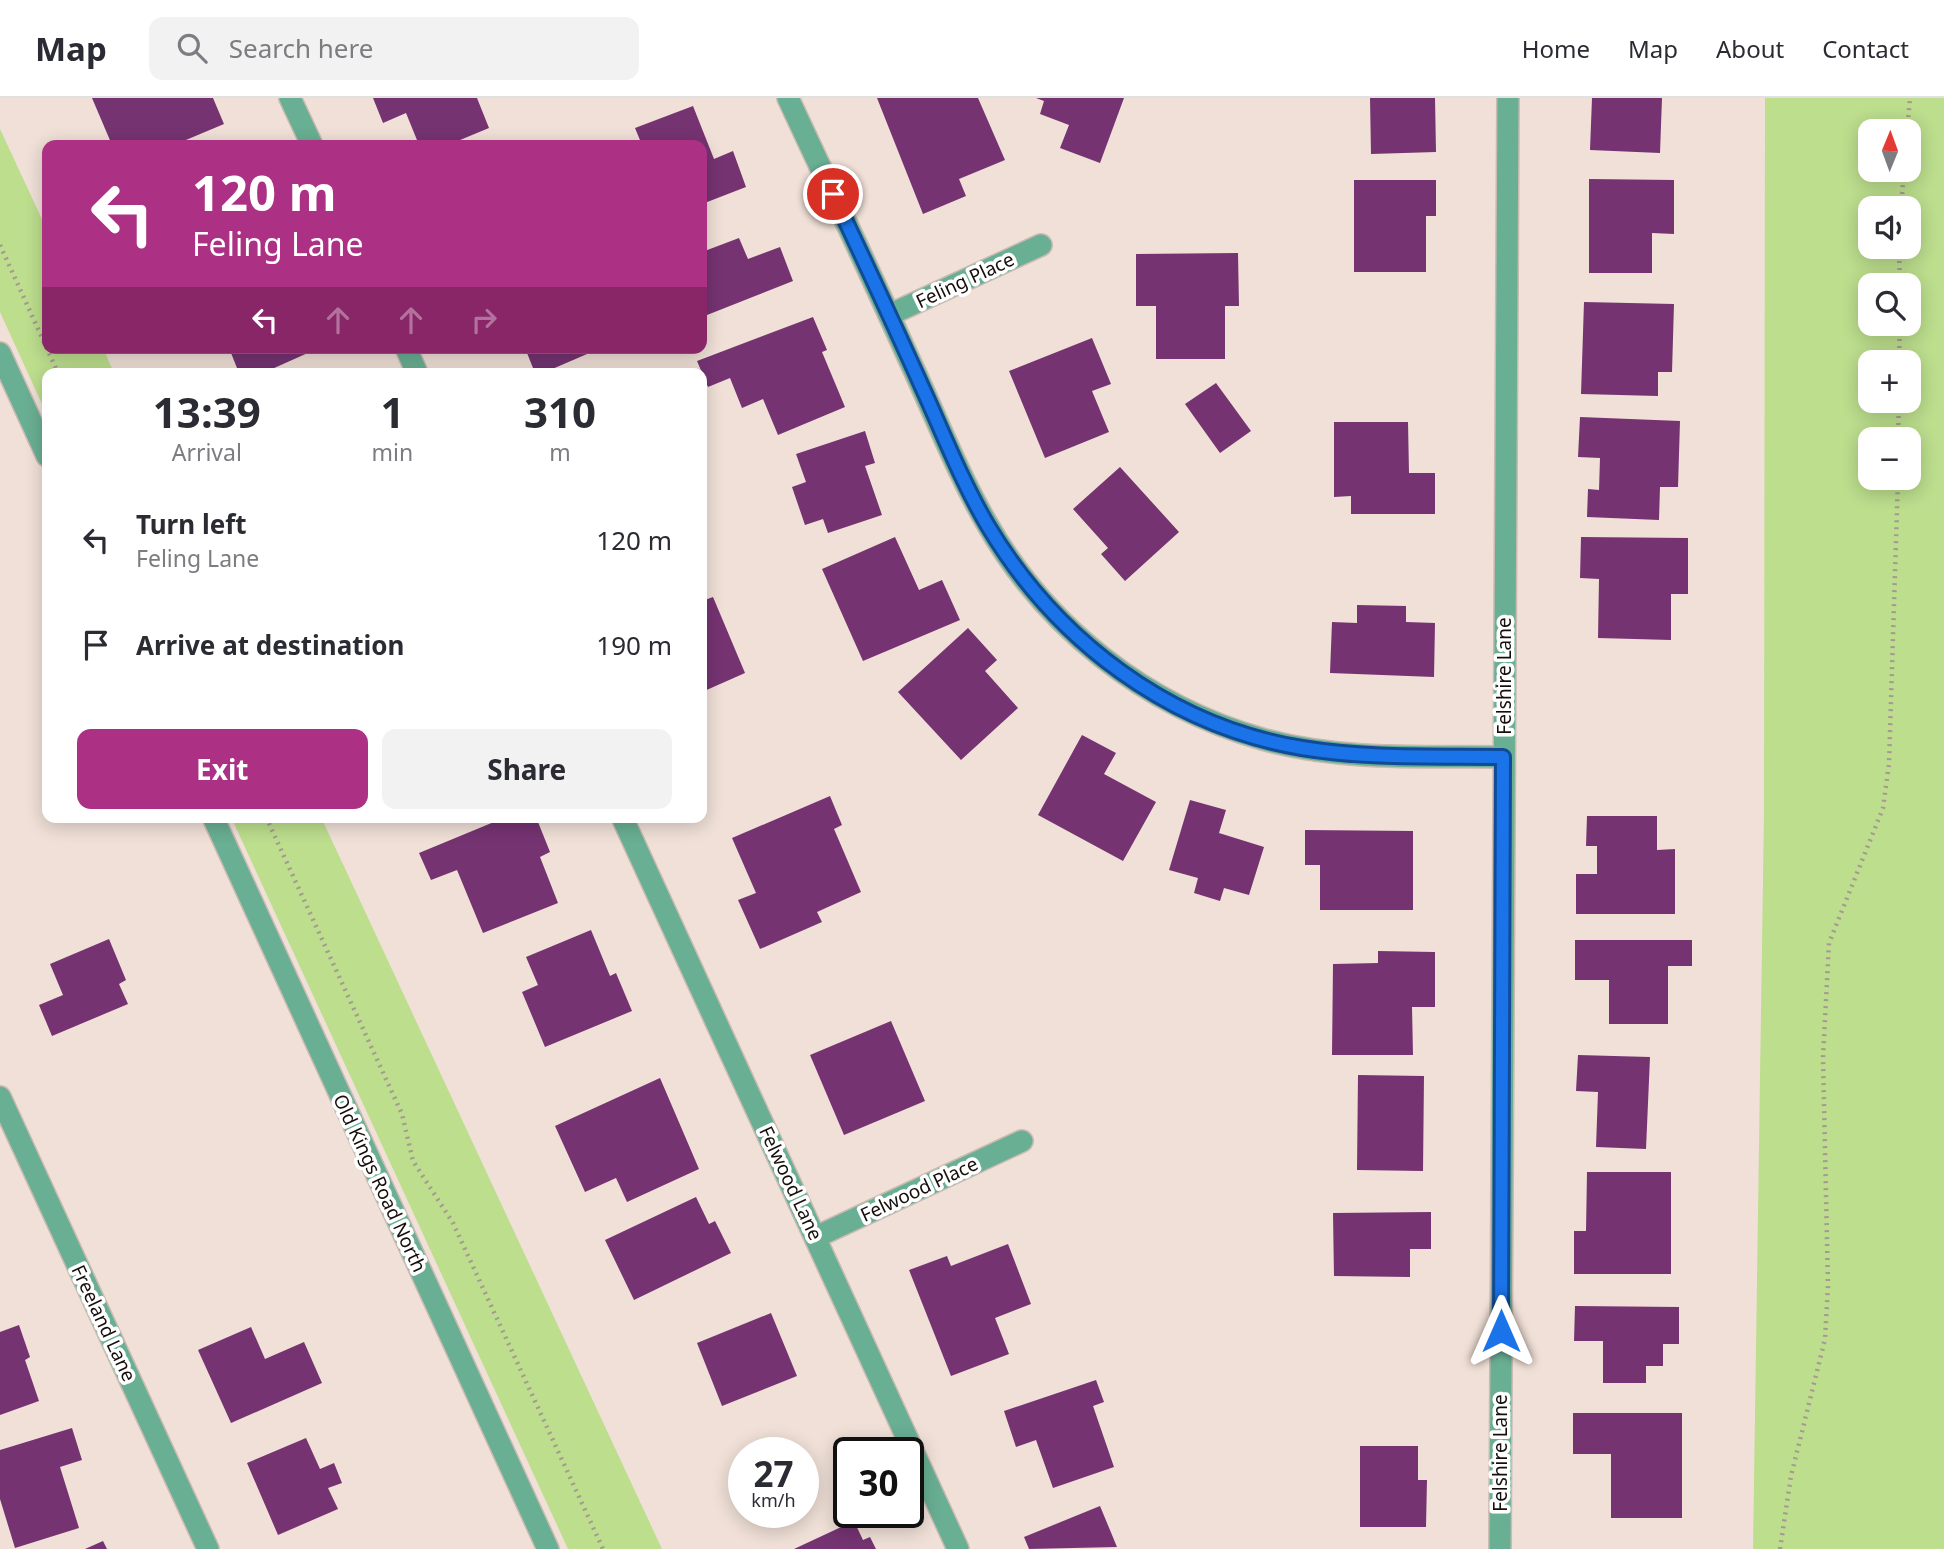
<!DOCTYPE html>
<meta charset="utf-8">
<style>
body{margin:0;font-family:"Noto Sans",sans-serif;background:#f2f2f3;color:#2b2b33;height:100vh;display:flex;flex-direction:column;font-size:26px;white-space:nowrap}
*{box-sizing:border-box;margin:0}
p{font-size:23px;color:#7c7c81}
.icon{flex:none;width:38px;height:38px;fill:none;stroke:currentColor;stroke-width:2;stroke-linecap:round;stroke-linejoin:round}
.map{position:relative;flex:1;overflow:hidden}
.details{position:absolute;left:42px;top:270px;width:665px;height:455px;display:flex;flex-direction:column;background:#fff;border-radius:14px;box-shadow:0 4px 18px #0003}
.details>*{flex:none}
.banner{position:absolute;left:42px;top:42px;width:665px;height:214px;border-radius:14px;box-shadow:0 4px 18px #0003;background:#ac3083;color:#fff;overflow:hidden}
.needle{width:46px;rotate:1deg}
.fabs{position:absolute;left:1858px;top:21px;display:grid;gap:14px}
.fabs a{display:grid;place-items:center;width:63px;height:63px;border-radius:14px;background:#fff;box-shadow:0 4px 18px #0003;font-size:35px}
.speed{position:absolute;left:728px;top:1339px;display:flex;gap:14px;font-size:35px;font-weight:700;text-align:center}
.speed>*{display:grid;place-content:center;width:91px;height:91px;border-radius:50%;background:#fff;box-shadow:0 4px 18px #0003;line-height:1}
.speed small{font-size:18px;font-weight:400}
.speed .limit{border:4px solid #111;border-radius:10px;background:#fff;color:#111}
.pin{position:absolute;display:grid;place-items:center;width:60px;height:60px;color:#fff;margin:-30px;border:4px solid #fff;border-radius:50%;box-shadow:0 2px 7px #0007}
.me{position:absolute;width:77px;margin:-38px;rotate:0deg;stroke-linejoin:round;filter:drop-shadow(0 0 5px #0008)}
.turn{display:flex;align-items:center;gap:24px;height:147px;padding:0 35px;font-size:32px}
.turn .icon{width:91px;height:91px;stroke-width:2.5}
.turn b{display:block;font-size:49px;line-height:60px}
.lanes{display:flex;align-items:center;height:66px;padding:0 35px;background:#0003;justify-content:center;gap:35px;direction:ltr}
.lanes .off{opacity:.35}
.eta{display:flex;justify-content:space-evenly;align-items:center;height:119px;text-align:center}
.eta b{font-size:42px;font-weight:700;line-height:49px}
.primary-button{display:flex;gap:14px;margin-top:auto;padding:14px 35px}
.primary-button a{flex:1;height:80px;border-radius:14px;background:#ac3083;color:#fff;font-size:28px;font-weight:700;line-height:80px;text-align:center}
.primary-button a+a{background:#f2f2f3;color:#2b2b33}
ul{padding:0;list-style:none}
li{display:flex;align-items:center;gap:21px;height:105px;padding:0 35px}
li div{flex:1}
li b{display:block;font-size:26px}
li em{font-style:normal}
header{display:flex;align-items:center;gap:42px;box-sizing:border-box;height:98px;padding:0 35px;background:#fff;border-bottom:2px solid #e1e1e2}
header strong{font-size:33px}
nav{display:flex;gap:38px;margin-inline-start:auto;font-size:24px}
.search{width:490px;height:63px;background:#f2f2f3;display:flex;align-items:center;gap:18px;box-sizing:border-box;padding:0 24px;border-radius:14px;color:#7c7c81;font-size:26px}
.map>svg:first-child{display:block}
.green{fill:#bcde8d;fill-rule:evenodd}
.building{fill:#753372}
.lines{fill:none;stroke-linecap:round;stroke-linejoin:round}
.minor-casing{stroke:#c9bab2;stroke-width:24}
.tertiary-casing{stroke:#c9bab2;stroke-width:24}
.path{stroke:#a69992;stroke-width:4.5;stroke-dasharray:2 5;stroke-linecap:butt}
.minor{stroke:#69af93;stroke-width:21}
.tertiary{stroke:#69af93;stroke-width:21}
.route-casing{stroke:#114b97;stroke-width:18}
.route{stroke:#1a73e8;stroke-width:12}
.labels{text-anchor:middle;stroke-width:7;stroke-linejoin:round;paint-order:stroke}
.street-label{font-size:19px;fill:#150f0c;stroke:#fff}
</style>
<header>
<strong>Map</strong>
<div class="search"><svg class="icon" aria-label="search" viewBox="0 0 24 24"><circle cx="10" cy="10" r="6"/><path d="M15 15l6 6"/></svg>Search here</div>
<nav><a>Home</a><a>Map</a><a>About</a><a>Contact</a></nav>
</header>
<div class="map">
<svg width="1944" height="1451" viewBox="0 0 1944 1451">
<rect width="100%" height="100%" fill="#f0e0d7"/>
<!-- green -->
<g class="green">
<path d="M1765 0H1944V1451H1753L1764 714ZM1909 33V72H1871V33ZM1909 110V149H1871V110ZM1909 187V226H1871V187ZM1909 264V303H1871V264ZM1909 341V380H1871V341Z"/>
<path d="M0 31 47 132V250H103L114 275H47V317L0 214Z"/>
<path d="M231 719H321L662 1451H568Z"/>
</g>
<!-- building -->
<g class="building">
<path d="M92 0H213L224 26 174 47H112Z"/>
<path d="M373 0H477L489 30 448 47H419L406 15 383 25Z"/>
<path d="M877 0H978L1005 62 959 81 966 98 923 116Z"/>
<path d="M1036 0H1124L1100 65 1060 50 1069 27 1040 16 1044 3Z"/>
<path d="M1370 0H1435L1436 54 1371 56Z"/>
<path d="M1592 0H1662L1660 55 1590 52Z"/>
<path d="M693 8 714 61 733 53 746 89 702 106V47H642L635 30Z"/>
<path d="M1589 81 1674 82V136L1652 135V175H1589Z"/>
<path d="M1354 82H1436V118H1426V174H1354Z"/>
<path d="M739 140 748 161 780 149 793 183 702 219V154Z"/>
<path d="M1238 155 1239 208H1225V261H1156V208H1136V156Z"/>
<path d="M1584 204 1674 206 1672 274H1658V298L1581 296Z"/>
<path d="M813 219 827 252 822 254 845 309 778 337 763 301 742 310 730 280 708 289 697 263Z"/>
<path d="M1092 240 1111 286 1092 293 1109 334 1045 360 1009 273Z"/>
<path d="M229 250H319L263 275H239Z"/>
<path d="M525 250H601L543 275H535Z"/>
<path d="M1216 285 1251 333 1220 355 1185 306Z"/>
<path d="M1580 319 1680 323 1678 389H1660L1659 422 1587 419 1588 391 1599 392 1600 360 1578 359Z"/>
<path d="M1334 324H1408L1409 375H1435V416H1351V398L1334 399Z"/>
<path d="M865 333 875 365 865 368 882 417 828 435 823 421 805 427 792 389 806 384 796 356Z"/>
<path d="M1120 369 1179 434 1125 483 1101 456 1108 450 1073 411Z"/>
<path d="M895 439 919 492 942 482 960 522 863 563 822 471Z"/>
<path d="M1581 439 1688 440V496H1671V542L1598 540 1599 481 1580 480Z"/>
<path d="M713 499 745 575 702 594V503Z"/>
<path d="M1357 507 1406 508V524L1435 525 1434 579 1330 575 1332 524 1357 525Z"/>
<path d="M968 530 997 562 985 573 1018 610 961 662 898 594Z"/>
<path d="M1082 637 1116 655 1104 676 1156 704 1123 763 1038 717Z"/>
<path d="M830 698 842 727 834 731 861 794 817 814 822 824 760 851 738 802 756 795 732 740Z"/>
<path d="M1190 702 1226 712 1219 735 1264 749 1249 797 1224 790 1220 803 1194 795 1198 780 1169 772Z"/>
<path d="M1587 718H1657V752L1675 751V816H1576V776H1597V748H1586Z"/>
<path d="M506 719H536L550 754 540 759 558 805 483 835 457 772 431 782 419 755Z"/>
<path d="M1305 732 1413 733V812H1320V767H1305Z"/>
<path d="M591 832 610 878 616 875 632 913 545 949 522 894 538 887 526 859Z"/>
<path d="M109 841 126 882 119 886 128 906 52 938 39 907 63 897 50 866Z"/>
<path d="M1575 842H1692V868H1668V926H1609V882H1575Z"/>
<path d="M1378 853 1435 854V909H1412L1413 957H1332L1333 866 1378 865Z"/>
<path d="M891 923 925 1003 844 1037 810 957Z"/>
<path d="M1578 957 1650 959 1646 1051 1596 1049 1598 994 1576 993Z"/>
<path d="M1358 977 1424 978 1423 1073 1357 1072Z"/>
<path d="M660 980 699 1071 627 1104 616 1080 585 1094 555 1028Z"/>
<path d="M1587 1074H1671V1176H1574V1133H1586Z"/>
<path d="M696 1099 709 1126 715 1123 731 1155 634 1202 605 1142Z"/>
<path d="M1431 1114V1151H1410V1179L1334 1178 1333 1115Z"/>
<path d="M1008 1146 1031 1206 995 1220 1009 1256 951 1278 909 1172 947 1158 951 1168Z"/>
<path d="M1575 1208 1679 1209V1246H1663V1268H1646V1285H1603V1243H1574Z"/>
<path d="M771 1215 797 1278 722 1308 697 1245Z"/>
<path d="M19 1227 30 1259 25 1262 39 1303 0 1317V1234Z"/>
<path d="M251 1229 265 1261 304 1244 322 1285 231 1325 198 1252Z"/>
<path d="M1096 1282 1104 1304 1093 1308 1114 1369 1053 1390 1036 1342 1016 1349 1004 1313Z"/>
<path d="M1573 1315H1682V1420H1611V1356H1573Z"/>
<path d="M72 1330 82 1362 60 1369 79 1430 15 1450 0 1401V1352Z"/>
<path d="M306 1340 320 1371 334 1365 342 1385 328 1390 338 1411 278 1437 247 1365Z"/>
<path d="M1360 1348H1418V1382H1427L1426 1429H1360Z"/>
<path d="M1100 1408 1117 1449 1029 1451 1024 1439Z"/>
<path d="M854 1423 863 1442 870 1439 876 1451H794Z"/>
<path d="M103 1443 107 1451H85Z"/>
</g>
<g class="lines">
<defs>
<g id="minor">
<path d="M290 0 312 47"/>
<path d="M788 0C828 86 869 172 908 259 934 314 956 372 986 424 1046 530 1146 608 1262 641 1340 663 1423 658 1503 659"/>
<path d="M889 217 1041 147"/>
<path d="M406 250 417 275"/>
<path d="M622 719 958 1451"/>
<path d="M0 999 208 1451"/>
<path d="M816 1139 1022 1043"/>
<path d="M1500 1451 1508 0"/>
</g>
<g id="tertiary">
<path d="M0 255 47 358"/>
<path d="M213 719 548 1451"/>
</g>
</defs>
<!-- minor casing -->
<use href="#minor" class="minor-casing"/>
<!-- tertiary casing -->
<use href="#tertiary" class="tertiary-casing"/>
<!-- path -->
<g class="path">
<path d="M1907 33 1910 0"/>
<path d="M1901 110 1904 72"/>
<path d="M0 147 58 275"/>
<path d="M1899 149 1900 187"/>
<path d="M1899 264 1900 226"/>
<path d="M1898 341 1899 303"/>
<path d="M266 719 402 1016 413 1063 453 1125 603 1451"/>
<path d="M1780 1451 1791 1378 1825 1241 1828 1188 1823 960 1829 845 1883 710 1889 666 1898 380"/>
</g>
<!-- minor -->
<use href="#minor" class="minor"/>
<!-- tertiary -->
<use href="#tertiary" class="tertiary"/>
</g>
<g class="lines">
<defs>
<path id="route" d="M833 96C863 160 893 224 922 289 943 335 962 384 988 428 1056 542 1169 628 1302 650 1368 661 1436 658 1503 659L1501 1233"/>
</defs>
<!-- route casing -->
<use href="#route" class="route-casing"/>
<!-- route -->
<use href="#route" class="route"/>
</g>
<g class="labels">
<!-- street labels -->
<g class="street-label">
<text transform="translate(965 182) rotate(-25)" y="7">Feling Place</text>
<text transform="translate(1504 578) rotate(-90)" y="7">Felshire Lane</text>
<text transform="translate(380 1085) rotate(65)" y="7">Old Kings Road North</text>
<text transform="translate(791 1085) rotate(65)" y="7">Felwood Lane</text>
<text transform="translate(919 1091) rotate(-25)" y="7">Felwood Place</text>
<text transform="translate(104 1225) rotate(65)" y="7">Freeland Lane</text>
<text transform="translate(1500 1355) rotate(-90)" y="7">Felshire Lane</text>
</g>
</g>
</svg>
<div class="fabs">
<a><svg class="needle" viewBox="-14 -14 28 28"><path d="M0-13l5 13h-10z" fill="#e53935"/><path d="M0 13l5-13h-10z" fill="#7c7c81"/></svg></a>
<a><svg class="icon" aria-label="sound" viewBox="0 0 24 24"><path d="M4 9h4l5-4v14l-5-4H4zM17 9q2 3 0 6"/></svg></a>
<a><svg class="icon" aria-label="search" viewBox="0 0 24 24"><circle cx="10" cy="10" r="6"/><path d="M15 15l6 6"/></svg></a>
<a>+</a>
<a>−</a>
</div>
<div class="speed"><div>27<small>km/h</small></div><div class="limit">30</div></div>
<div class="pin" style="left:833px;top:96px;background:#d93025"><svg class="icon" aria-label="arrive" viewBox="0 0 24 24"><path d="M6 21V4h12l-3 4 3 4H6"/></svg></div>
<svg class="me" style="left:1501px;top:1233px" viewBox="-20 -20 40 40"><path d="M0-17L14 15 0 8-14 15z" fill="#1a73e8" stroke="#fff" stroke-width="4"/></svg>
<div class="banner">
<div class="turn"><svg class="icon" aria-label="left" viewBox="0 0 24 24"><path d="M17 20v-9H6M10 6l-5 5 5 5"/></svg><div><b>120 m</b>Feling Lane</div></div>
<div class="lanes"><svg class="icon" aria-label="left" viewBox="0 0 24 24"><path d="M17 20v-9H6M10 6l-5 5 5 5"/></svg><svg class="icon off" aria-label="ahead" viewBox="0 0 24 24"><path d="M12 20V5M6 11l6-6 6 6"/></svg><svg class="icon off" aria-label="ahead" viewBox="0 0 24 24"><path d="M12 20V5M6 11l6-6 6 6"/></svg><svg class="icon off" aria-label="right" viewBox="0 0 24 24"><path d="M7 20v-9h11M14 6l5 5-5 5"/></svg></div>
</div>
<section class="details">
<div class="eta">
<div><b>13:39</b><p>Arrival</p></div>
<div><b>1</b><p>min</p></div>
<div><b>310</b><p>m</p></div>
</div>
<ul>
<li><svg class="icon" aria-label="left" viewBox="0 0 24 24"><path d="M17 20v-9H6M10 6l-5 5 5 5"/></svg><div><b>Turn left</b><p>Feling Lane</p></div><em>120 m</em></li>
<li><svg class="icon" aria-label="arrive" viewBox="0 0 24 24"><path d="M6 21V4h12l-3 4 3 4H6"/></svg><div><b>Arrive at destination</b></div><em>190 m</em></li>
</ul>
<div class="primary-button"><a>Exit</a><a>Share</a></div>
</section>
</div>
